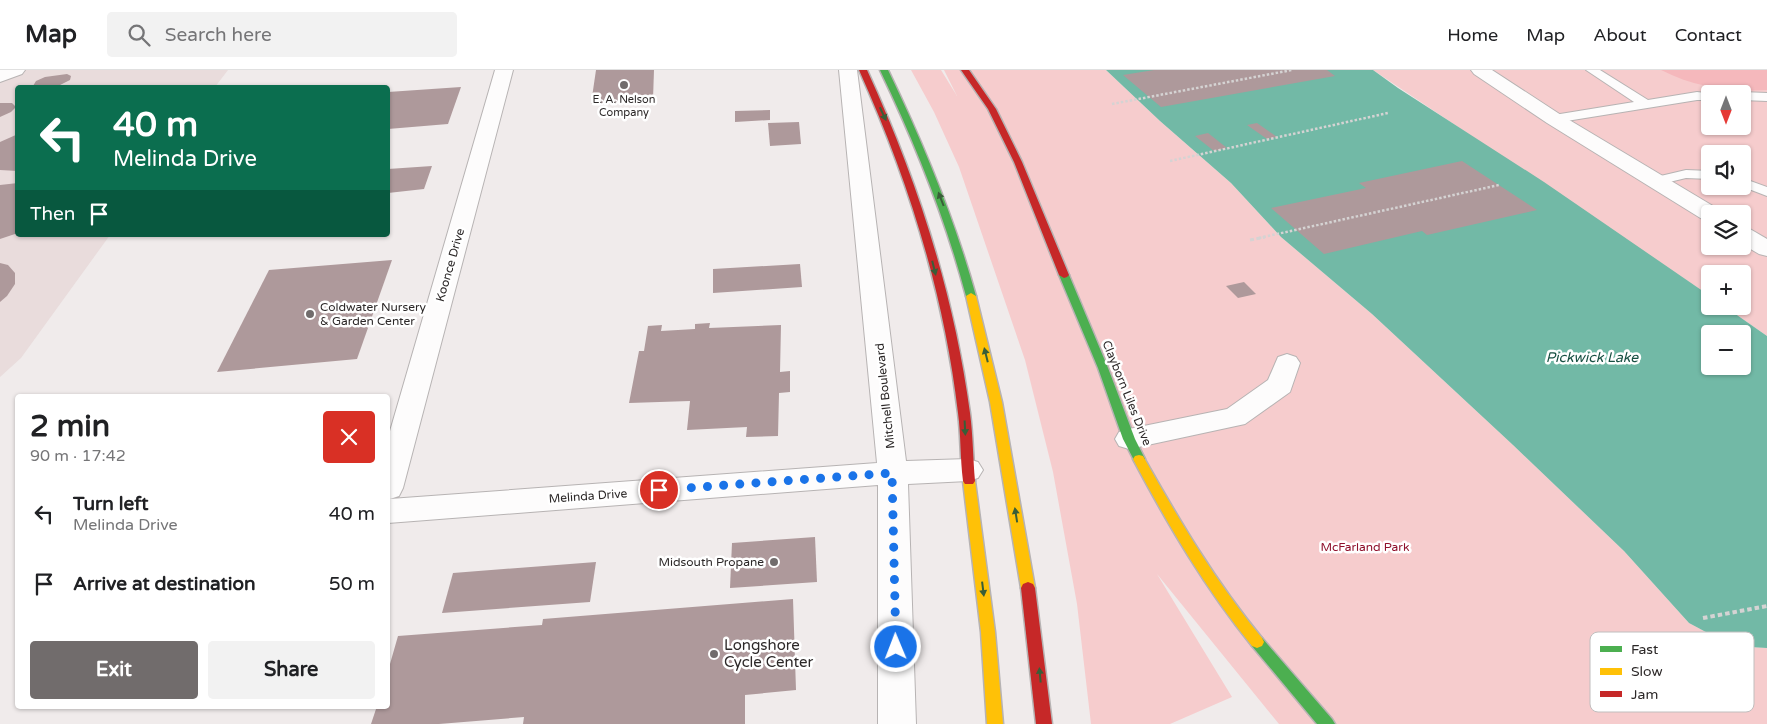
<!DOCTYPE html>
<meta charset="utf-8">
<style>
body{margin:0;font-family:"Varela Round",sans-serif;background:#f2f2f2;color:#202124;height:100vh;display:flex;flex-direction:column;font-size:19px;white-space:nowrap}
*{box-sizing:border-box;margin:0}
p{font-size:16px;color:#757577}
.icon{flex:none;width:28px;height:28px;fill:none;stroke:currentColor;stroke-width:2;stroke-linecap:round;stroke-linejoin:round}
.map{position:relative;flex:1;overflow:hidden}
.drawer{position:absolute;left:15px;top:324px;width:375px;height:315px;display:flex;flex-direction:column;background:#fff;border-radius:5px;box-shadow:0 1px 4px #0004}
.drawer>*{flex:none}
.hud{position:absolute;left:15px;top:15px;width:375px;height:152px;border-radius:5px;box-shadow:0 1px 4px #0004;background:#0b6e4f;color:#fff;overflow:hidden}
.needle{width:32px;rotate:180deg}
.fabs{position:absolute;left:1701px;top:15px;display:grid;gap:10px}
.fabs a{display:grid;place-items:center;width:50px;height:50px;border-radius:5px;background:#fff;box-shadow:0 1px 4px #0004;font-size:25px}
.pin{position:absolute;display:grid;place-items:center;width:42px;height:42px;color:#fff;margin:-21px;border:2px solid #fff;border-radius:50%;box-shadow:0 1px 5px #0007}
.me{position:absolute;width:55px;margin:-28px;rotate:359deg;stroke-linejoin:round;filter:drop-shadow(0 0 4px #0008)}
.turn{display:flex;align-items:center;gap:18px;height:105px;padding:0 15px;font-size:22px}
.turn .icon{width:65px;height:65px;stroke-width:2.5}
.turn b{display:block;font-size:35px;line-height:42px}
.then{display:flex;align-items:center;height:48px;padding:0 15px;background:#0003;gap:10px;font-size:19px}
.round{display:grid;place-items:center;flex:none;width:52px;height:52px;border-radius:5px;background:#f2f2f2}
.head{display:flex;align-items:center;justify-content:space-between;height:85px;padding:0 15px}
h1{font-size:30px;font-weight:700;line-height:38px}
.cta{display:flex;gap:10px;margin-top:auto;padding:10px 15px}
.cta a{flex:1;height:58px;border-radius:5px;background:#716c6c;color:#fff;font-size:20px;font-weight:700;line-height:58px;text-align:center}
.cta a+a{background:#f2f2f2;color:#202124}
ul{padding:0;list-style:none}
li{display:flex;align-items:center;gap:15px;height:70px;padding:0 15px}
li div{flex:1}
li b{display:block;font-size:19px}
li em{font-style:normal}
header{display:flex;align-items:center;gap:30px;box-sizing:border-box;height:70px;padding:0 25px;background:#fff;border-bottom:1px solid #e0e0e0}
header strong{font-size:24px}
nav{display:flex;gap:28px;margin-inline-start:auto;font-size:18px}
.search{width:350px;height:45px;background:#f2f2f2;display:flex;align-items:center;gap:12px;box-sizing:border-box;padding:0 18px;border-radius:5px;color:#757577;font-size:19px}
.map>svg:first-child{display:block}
.built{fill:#e9dcdc}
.green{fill:#f6cccd;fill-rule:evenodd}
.forest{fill:#f5b8bc}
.water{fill:#72b9a6;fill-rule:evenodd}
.building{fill:#ae999b}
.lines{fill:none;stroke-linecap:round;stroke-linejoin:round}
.lane-casing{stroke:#b7b3b3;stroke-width:2}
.street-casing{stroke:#b7b3b3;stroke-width:2}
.fast-casing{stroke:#b7b3b3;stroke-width:3}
.slow-casing{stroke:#b7b3b3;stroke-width:3}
.jam-casing{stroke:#b7b3b3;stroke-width:3}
.path-far2{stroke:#d5d3d3;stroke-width:2.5;stroke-dasharray:2.5 2;stroke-linecap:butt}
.path-far1{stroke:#d5d3d3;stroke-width:3;stroke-dasharray:4 2.5;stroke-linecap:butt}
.path{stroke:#d5d3d3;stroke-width:4;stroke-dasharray:4.5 3;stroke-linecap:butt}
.lane{fill:#fdfcfc;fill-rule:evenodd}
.street{fill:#fdfcfc;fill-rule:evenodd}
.fast{fill:#4caf50;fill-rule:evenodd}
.slow{fill:#ffc107;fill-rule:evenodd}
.jam{fill:#c62828;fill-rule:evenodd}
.oneway{fill:#395e38}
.route{stroke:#1a73e8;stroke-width:9;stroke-dasharray:0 16.2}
.poi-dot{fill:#716c6c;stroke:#fff;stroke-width:2}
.labels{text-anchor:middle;stroke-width:5;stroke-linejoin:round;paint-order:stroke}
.far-poi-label{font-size:11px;fill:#2c2828;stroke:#fff}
.street-label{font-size:12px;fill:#2c2828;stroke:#fff}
.poi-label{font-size:12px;fill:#2c2828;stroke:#fff;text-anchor:start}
.park-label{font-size:12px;fill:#8f102c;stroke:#fff}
.water-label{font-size:14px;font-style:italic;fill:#175042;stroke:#fff}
.near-poi-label{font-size:15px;fill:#2c2828;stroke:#fff;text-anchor:start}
.key{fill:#fff;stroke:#c0bebe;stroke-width:1}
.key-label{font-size:14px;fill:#2c2828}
</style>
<header>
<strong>Map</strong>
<div class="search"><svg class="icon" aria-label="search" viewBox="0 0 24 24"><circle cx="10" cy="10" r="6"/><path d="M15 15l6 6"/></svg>Search here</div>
<nav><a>Home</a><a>Map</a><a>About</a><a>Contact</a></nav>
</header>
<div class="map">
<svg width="1767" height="654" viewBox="0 0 1767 654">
<rect width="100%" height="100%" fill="#f0ebeb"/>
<!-- built -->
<path class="built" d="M0 0H228L215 17 18 18V165H110L21 288 0 307Z"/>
<!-- green -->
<g class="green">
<path d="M911 0H941L957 26 944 0H1106L1160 51 1231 113 1281 167 1372 244 1513 375 1624 481 1689 553 1732 576 1767 578V654H1279L1157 504 1232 627 1170 654H1091L1077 534 1053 402 1025 290 959 97 934 42Z"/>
<path d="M1373 0H1767V266L1724 236H1742V204H1710V226ZM1710 24H1742V56H1710ZM1710 84H1742V116H1710ZM1710 144H1742V176H1710Z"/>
</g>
<!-- forest -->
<path class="forest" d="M1661 0H1767V20C1730 22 1694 17 1661 0Z"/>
<!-- water -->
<path class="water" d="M1106 0H1373L1398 18 1544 112 1710 226V236H1724L1767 266V578L1732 576 1689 553 1624 481 1513 375 1372 244 1281 167 1231 113 1160 51ZM1710 264H1742V296H1710Z"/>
<!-- building -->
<g class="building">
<path d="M596 0H654L653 29 591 34Z"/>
<path d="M1154 0H1327L1335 6 1161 37 1123 5Z"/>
<path d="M67 4 71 6 70 10 56 17 33 16 36 11 45 7Z"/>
<path d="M461 17 448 54 388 59V22Z"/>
<path d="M0 33H12L16 37 11 42 0 47Z"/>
<path d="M770 40V50L735 52V41Z"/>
<path d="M799 52 801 74 770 76 768 53Z"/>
<path d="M1257 53 1277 67 1267 69 1247 55Z"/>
<path d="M1208 63 1227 78 1214 81 1195 66Z"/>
<path d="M18 64V101L0 100V72Z"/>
<path d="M1462 91 1537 140 1427 165 1422 161 1324 184 1271 138 1366 118 1359 113Z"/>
<path d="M432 96 424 119 388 123V99Z"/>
<path d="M18 113V163L0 169V115Z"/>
<path d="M392 190 357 289 217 302 269 200Z"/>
<path d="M0 193 8 195 15 203V214L7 226 0 232Z"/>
<path d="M800 194 802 217 713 223V199Z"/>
<path d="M1244 212 1256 224 1238 228 1226 216Z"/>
<path d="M710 253 709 258 781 255 780 302 790 301V322L779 323 778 366 746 367 747 357 687 360 690 331 629 333 639 281H644L648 256 662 255 661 261 695 259V254Z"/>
<path d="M815 467 817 512 730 518 732 473Z"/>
<path d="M596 492 590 532 442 543 453 503Z"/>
<path d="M793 529 796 620 745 625V654H523L524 647 439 654H371L377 636H388V601L398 566 542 555 543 549Z"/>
</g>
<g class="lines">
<defs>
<g id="lane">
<path d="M1586 0H1600L1648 30 1697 22 1714 24H1710V30H1697L1554 53 1550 52 1548 49 1554 45 1634 32Z"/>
<path d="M1742 22 1767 23V31L1742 30V24H1738Z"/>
<path d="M1686 100 1710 101V109L1686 108 1657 115 1650 111 1652 108Z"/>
<path d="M1742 108 1767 117V126L1741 116H1742Z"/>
</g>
<g id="street">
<path d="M0 0H25L22 4 0 12Z"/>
<path d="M495 0H513L403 418 399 426 390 429 877 393 839 0H857L906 391 968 389 978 392 983 400 978 408 968 411 908 414 916 654H878V415L388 453V368Z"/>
<path d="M1471 0H1492L1561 45 1718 139 1721 144H1710V151L1702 149 1547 53 1474 4Z"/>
<path d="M1742 157 1750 159 1767 169V186L1759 184 1742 174Z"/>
<path d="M1287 284 1296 287 1300 293 1290 322 1245 354 1129 379 1119 376 1115 369 1119 362 1129 359 1227 339 1268 310 1278 287Z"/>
</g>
<g id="fast">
<path d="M880 0H888C923 73 954 147 976 226L975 228H967L966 226C945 147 915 73 880 0Z"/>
<path d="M1064 202 1069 205 1108 298 1135 369 1145 389 1143 392H1135L1123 369 1098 298 1059 205Z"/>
<path d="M1257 566 1262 568 1332 649 1335 654H1317L1252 576 1250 572 1252 568Z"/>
</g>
<g id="slow">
<path d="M971 223 976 226 1002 332 1035 518 1033 522 1028 524 1023 522 1021 518 990 332 966 226Z"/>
<path d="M1139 385 1143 386C1179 450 1215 511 1262 568L1264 572 1262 576 1257 578 1252 576C1205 518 1168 455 1133 389L1135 386Z"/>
<path d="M969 406 973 408 975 411 995 562 1003 654H987L981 562 963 411 965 408Z"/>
</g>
<g id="jam">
<path d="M859 0H867C917 109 954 224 970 343 973 366 973 388 975 411L973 414H965L963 411C960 388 961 365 958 343 944 223 908 109 859 0Z"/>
<path d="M961 0H969L996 39 1022 92 1069 205 1067 207 1064 208 1059 205 1014 92 988 39Z"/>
<path d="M1028 512 1033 514 1035 518 1052 654H1036L1021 518 1023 514Z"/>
</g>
</defs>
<!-- lane casing -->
<use href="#lane" class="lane-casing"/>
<!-- street casing -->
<use href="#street" class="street-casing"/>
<!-- fast casing -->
<use href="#fast" class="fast-casing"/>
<!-- slow casing -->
<use href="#slow" class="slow-casing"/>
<!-- jam casing -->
<use href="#jam" class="jam-casing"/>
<!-- path-far2 -->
<g class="path-far2">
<path d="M1112 34 1292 0"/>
<path d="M1170 91 1388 43"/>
<path d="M1259 168 1499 115"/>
</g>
<!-- path-far1 -->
<path class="path-far1" d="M1250 170 1265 167"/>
<!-- path -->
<path class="path" d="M1703 548 1767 536"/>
<!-- lane -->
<use href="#lane" class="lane"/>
<!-- street -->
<use href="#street" class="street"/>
<!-- fast -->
<use href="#fast" class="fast"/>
<!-- slow -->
<use href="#slow" class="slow"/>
<!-- jam -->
<use href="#jam" class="jam"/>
</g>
<!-- one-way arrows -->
<defs><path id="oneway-solid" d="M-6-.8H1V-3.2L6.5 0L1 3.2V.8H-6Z" transform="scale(1.25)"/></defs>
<g class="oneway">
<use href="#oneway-solid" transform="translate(883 44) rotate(65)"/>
<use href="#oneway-solid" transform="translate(941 129) rotate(-111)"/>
<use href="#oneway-solid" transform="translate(934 198) rotate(76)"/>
<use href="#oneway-solid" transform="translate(986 285) rotate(-104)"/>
<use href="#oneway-solid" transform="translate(965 358) rotate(87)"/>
<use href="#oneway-solid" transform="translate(1016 445) rotate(-99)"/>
<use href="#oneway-solid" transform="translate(983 519) rotate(83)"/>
<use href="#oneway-solid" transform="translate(1040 605) rotate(-95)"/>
</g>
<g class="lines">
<!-- route -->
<path class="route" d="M659 420 892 403 896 577"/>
</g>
<!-- markers -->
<g class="poi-dot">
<circle cx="624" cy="15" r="5"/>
<circle cx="310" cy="244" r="5"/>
<circle cx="774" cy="492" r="5"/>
<circle cx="714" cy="584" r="5"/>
</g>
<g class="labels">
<!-- far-poi labels -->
<g class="far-poi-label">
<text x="624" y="33">E. A. Nelson<tspan x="624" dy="13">Company</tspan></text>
</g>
<!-- street labels -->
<g class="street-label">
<text transform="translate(450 195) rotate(-74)" y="4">Koonce Drive</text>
<text transform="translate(1127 323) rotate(68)" y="4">Clayborn Liles Drive</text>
<text transform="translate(885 326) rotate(-96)" y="4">Mitchell Boulevard</text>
<text transform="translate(588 426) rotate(-4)" y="4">Melinda Drive</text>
</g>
<!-- poi labels -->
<g class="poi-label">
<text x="320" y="241">Coldwater Nursery<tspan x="320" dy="14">&amp; Garden Center</tspan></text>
<text x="764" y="496" text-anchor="end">Midsouth Propane</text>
</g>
<!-- park labels -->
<g class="park-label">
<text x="1365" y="481">McFarland Park</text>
</g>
<!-- water labels -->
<g class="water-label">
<text x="1592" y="292">Pickwick Lake</text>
</g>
<!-- near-poi labels -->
<g class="near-poi-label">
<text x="724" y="580">Longshore<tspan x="724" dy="17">Cycle Center</tspan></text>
</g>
</g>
<!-- legend -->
<rect x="1590" y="562" width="164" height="80" rx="8" class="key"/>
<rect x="1600" y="576" width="22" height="6" fill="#4caf50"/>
<rect x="1600" y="598" width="22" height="7" fill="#ffc107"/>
<rect x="1600" y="621" width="22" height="6" fill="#c62828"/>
<g class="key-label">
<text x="1631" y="584">Fast</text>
<text x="1631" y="606">Slow</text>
<text x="1631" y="629">Jam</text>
</g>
</svg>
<div class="fabs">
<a><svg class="needle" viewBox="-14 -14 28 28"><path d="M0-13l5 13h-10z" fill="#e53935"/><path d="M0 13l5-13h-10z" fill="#757577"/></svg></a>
<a><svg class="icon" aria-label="sound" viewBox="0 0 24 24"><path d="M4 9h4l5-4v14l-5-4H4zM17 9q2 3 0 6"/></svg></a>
<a><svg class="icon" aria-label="layers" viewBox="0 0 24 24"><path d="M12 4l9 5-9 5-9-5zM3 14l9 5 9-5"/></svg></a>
<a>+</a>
<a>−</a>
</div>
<div class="pin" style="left:659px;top:420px;background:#d93025"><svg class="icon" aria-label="arrive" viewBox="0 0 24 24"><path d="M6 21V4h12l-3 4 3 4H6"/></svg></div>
<svg class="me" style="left:896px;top:577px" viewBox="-20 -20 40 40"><circle r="17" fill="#1a73e8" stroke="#fff" stroke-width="3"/><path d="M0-11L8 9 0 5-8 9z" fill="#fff"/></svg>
<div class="hud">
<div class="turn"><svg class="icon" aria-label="left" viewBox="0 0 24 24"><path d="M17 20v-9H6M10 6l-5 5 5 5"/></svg><div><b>40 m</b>Melinda Drive</div></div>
<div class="then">Then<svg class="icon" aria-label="arrive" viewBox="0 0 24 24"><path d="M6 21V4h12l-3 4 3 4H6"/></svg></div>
</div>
<section class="drawer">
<div class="head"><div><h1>2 min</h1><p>90 m · 17:42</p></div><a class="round" style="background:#d93025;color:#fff"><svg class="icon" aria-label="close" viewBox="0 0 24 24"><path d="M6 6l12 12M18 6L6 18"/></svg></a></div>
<ul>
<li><svg class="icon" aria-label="left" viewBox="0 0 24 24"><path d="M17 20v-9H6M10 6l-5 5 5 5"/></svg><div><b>Turn left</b><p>Melinda Drive</p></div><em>40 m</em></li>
<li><svg class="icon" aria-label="arrive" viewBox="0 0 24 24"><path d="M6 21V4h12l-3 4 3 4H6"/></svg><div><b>Arrive at destination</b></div><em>50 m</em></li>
</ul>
<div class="cta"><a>Exit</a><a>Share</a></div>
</section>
</div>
